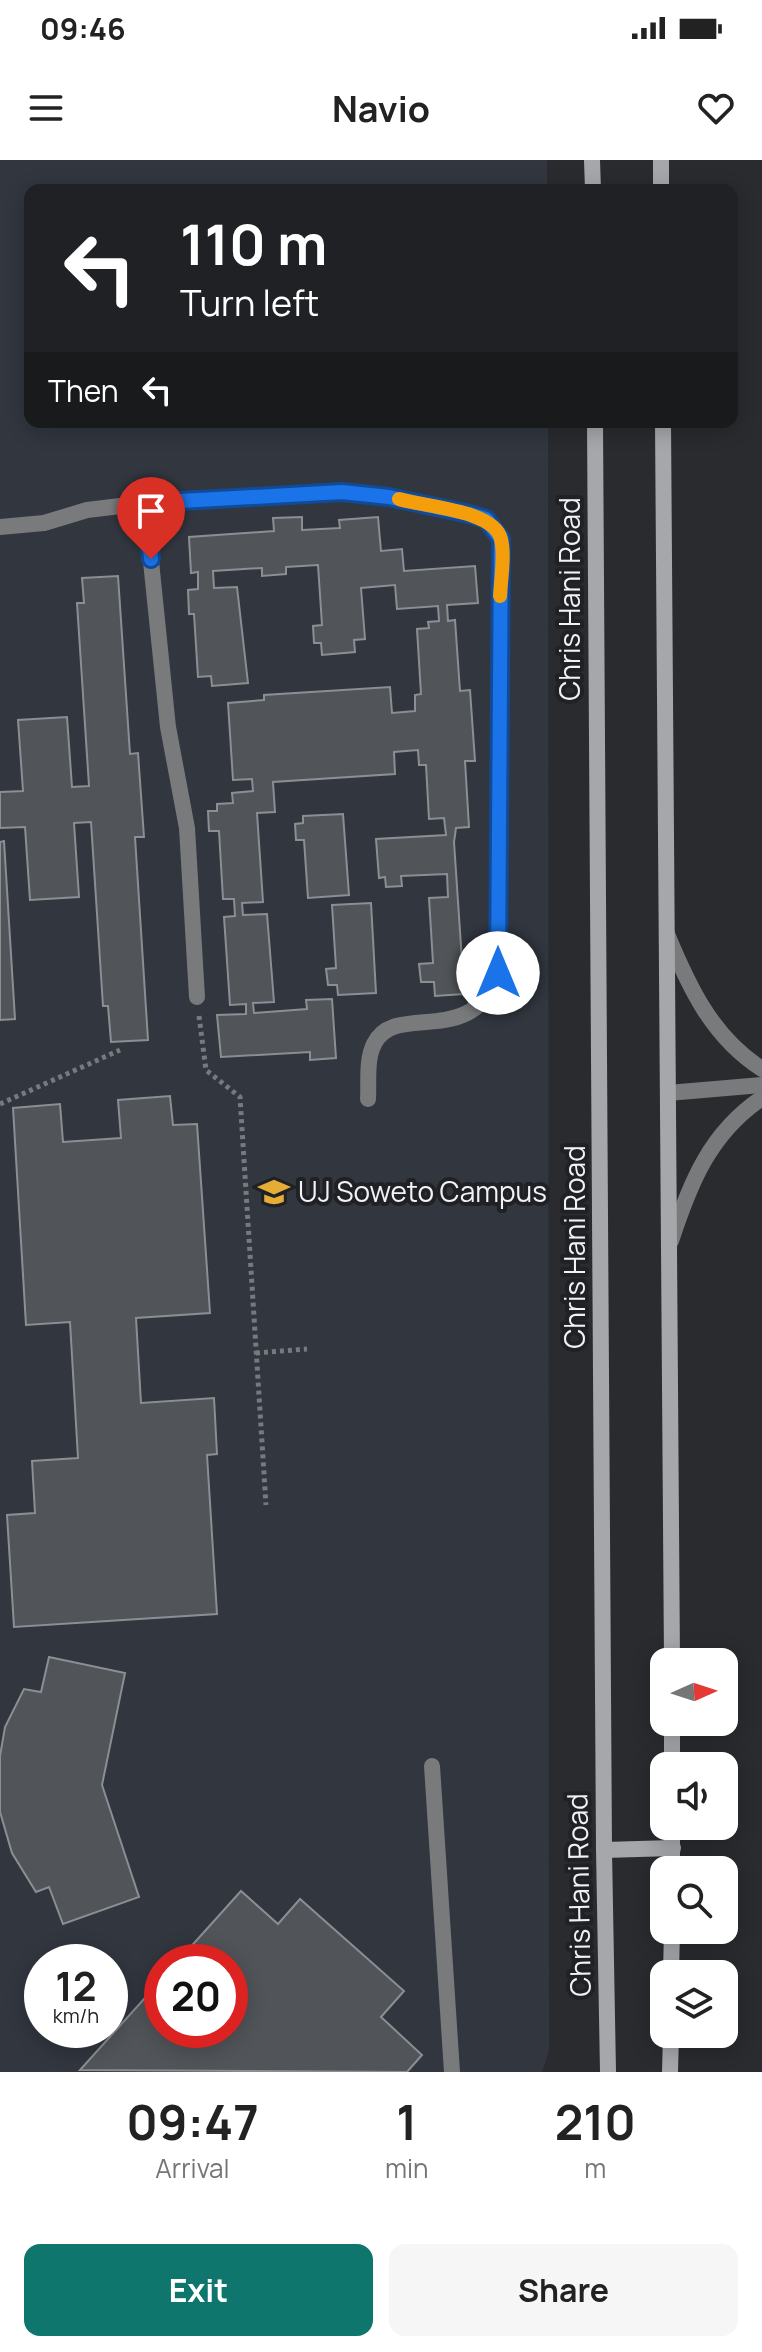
<!DOCTYPE html>
<style>
body{margin:0;font-family:Manrope,sans-serif;background:#f6f6f6;color:#222;height:100vh;display:flex;flex-direction:column;font-size:30px;white-space:nowrap}
*{box-sizing:border-box;margin:0}
p{font-size:26px;color:#767676}
.icon{flex:none;width:44px;height:44px;fill:none;stroke:currentColor;stroke-width:2;stroke-linecap:round;stroke-linejoin:round}
.map{position:relative;height:1912px;overflow:hidden}
.side{display:flex;flex-direction:column;background:#fff;flex:1}
.side>*{flex:none}
.guide{position:absolute;left:24px;top:24px;width:714px;height:244px;border-radius:16px;box-shadow:0 4px 20px #0003;background:#202124;color:#fff;overflow:hidden}
.needle{width:52px;rotate:87deg}
.tools{position:absolute;left:650px;top:1488px;display:grid;gap:16px}
.tools a{display:grid;place-items:center;width:88px;height:88px;border-radius:16px;background:#fff;box-shadow:0 4px 20px #0003;font-size:40px}
.speed{position:absolute;left:24px;top:1784px;display:flex;gap:16px;font-size:40px;font-weight:700;text-align:center}
.speed>*{display:grid;place-content:center;width:104px;height:104px;border-radius:50%;background:#fff;box-shadow:0 4px 20px #0003;line-height:1}
.speed small{font-size:20px;font-weight:400}
.speed .limit{border:12px solid #d22;background:#fff;color:#111}
.pin{position:absolute;display:grid;place-items:center;width:68px;height:68px;color:#fff;margin:-82px -34px;border-radius:50% 50% 50% 0;rotate:-45deg;box-shadow:0 0 8px #0007}
.pin .icon{rotate:45deg}
.me{position:absolute;width:88px;margin:-44px;rotate:0deg;stroke-linejoin:round;filter:drop-shadow(0 0 6px #0008)}
.turn{display:flex;align-items:center;gap:28px;height:168px;padding:0 24px;font-size:36px}
.turn .icon{width:104px;height:104px;stroke-width:2.5}
.turn b{display:block;font-size:56px;line-height:68px}
.then{display:flex;align-items:center;height:76px;padding:0 24px;background:#0003;gap:16px;font-size:30px}
.eta{display:flex;justify-content:space-evenly;align-items:center;height:136px;text-align:center}
.eta b{font-size:48px;font-weight:700;line-height:56px}
.primary-button{display:flex;gap:16px;margin-top:auto;padding:16px 24px}
.primary-button a{flex:1;height:92px;border-radius:16px;background:#0f766e;color:#fff;font-size:32px;font-weight:700;line-height:92px;text-align:center}
.primary-button a+a{background:#f6f6f6;color:#222}
.status{display:flex;justify-content:space-between;align-items:center;height:56px;padding:0 40px;background:#fff;direction:ltr}
.status svg{height:22px;fill:currentColor}
header{display:flex;justify-content:space-between;align-items:center;height:104px;padding:0 24px;background:#fff;font-size:36px;font-weight:700}
.map>svg:first-child{display:block}
.built{fill:#31363f;fill-rule:evenodd}
.building{fill:#515458;stroke:#8b8e92;stroke-width:2}
.lines{fill:none;stroke-linecap:round;stroke-linejoin:round}
.path{stroke:#78797d;stroke-width:5;stroke-dasharray:4 4;stroke-linecap:butt}
.lane{stroke:#797a7c;stroke-width:16}
.secondary{stroke:#a5a7aa;stroke-width:16}
.route-casing{stroke:#114b97;stroke-width:20}
.route{stroke:#1a73e8;stroke-width:14}
.slow{stroke:#f59e0b;stroke-width:14}
.labels{text-anchor:middle;stroke-width:8;stroke-linejoin:round;paint-order:stroke}
.street-label{font-size:28px;fill:#f1f2f5;stroke:#1f2125}
.poi-label{font-size:28px;fill:#f1f2f5;stroke:#1f2125;text-anchor:start}
</style>
<div class="status"><b>09:46</b><svg viewBox="0 0 49 12"><path d="M0 12V9h3v3zM5 12V6h3v6zM10 12V3h3v9zM15 12V0h3v12zM26 1h20v11H26zM47 4h2v5h-2z"/></svg></div>
<header><svg class="icon" aria-label="menu" viewBox="0 0 24 24"><path d="M4 6h16M4 12h16M4 18h16"/></svg>Navio<svg class="icon" aria-label="heart" viewBox="0 0 24 24"><path d="M12 20l-8-8c-3-5 5-10 8-4 3-6 11-1 8 4z"/></svg></header>
<div class="map">
<svg width="762" height="1912" viewBox="0 0 762 1912">
<rect width="100%" height="100%" fill="#292b2f"/>
<!-- built -->
<path class="built" d="M0 0H547V30H30V262H548L549 1891 542 1912H0ZM42 1802H110V1870H42ZM162 1802H230V1870H162Z"/>
<!-- building -->
<g class="building">
<path d="M302 357V370L340 368 339 360 378 357 381 391 402 389 404 411 475 406 478 443 447 445 448 461 455 460 460 531 470 530 475 601H465L469 667 456 668 454 682 462 801 473 800 475 819H463L464 834 435 836 434 822H421L419 804 433 803 429 738 448 737 447 714 401 716 402 726 386 727 385 717 379 718 376 679 446 675 444 658 429 659 426 605H419L418 590 394 592 395 614 273 622 275 652 257 653 263 742 242 743 243 755 267 754 274 842 253 843 254 853 307 849 306 840 332 839 336 898 310 900V892L221 897 217 855 246 854V844L230 845 224 757 235 756 234 739H223L219 671H209L208 651H217V644L233 643 232 633 253 631 252 619 233 620 228 543 264 540V535L390 527 392 553 415 551V535L421 534 417 469 429 468 428 462 439 461 438 446 397 449 395 425 361 428 365 479 354 480 355 492 322 495 321 483H314L313 466 322 465 318 405 286 407V414L262 416V408L213 411 214 428 237 427 248 523 212 526 211 516 198 517 194 454H189L188 430 198 429V412L191 413 189 377 274 371 273 358Z"/>
<path d="M118 416 130 594 138 593 144 677H135L148 880 111 882 108 846H103L91 662 74 663 79 737 30 740 25 667 0 668V632L23 631 18 560 67 557 72 627 89 626 77 443H84L82 418Z"/>
<path d="M343 654 349 735 308 738 304 680H296L295 664 303 663V656Z"/>
<path d="M4 681 15 859 0 860V682Z"/>
<path d="M371 743 376 833 338 835 337 825H328L326 809 336 808 332 745Z"/>
<path d="M170 936 173 965 197 964 210 1153 136 1158 141 1243 214 1238 217 1294 207 1295 217 1454 14 1467 7 1355 35 1353 32 1301 78 1298 70 1162 26 1165 13 948 60 944 63 982 121 978 118 940Z"/>
<path d="M49 1497 125 1513 102 1625 139 1737 63 1764 49 1727 36 1732 12 1693 0 1652V1596L5 1567 24 1529 41 1532Z"/>
<path d="M241 1731 278 1764 300 1739 404 1831 381 1857 422 1895 407 1912 80 1910 162 1819V1870H230V1802H177Z"/>
</g>
<g class="lines">
<!-- path -->
<g class="path">
<path d="M199 856 206 910 240 937 266 1345"/>
<path d="M0 944 120 890"/>
<path d="M256 1193 307 1189"/>
</g>
<!-- lane -->
<g class="lane">
<path d="M145 343 168 567 187 668 197 837"/>
<path d="M0 367 44 363 87 350 145 343 342 332 389 337 469 354 486 359 501 379 498 813C473 891 395 840 374 884 366 900 369 921 368 939"/>
<path d="M667 774C689 827 712 877 762 909"/>
<path d="M668 933 762 925"/>
<path d="M671 1081C690 1023 710 973 762 938"/>
<path d="M432 1606 452 1912"/>
</g>
<!-- secondary -->
<g class="secondary">
<path d="M592 0 593 30"/>
<path d="M661 0V30"/>
<path d="M595 262 604 1690 608 1912"/>
<path d="M663 262 672 1502"/>
<path d="M672 1562V1606"/>
<path d="M604 1690 673 1688"/>
<path d="M672 1710V1666"/>
<path d="M671 1814 672 1770"/>
<path d="M670 1912 671 1874"/>
</g>
</g>
<g class="lines">
<defs>
<path id="route" d="M151 399 145 343 342 332 389 337 469 354 486 359 501 379 498 813"/>
</defs>
<!-- route casing -->
<use href="#route" class="route-casing"/>
<!-- route -->
<use href="#route" class="route"/>
<!-- slow -->
<path class="slow" d="M399 339C425 347 494 350 501 379 505 395 501 418 500 436"/>
</g>
<!-- icons -->
<defs>
<symbol id="university-bare" viewBox="-9 -9 18 18"><path d="M0-5L7-2L0 1L-7-2ZM-4 1L0 2.5L4 1V4Q0 6-4 4Z" fill="#e5ad36" stroke="#1f2125" stroke-width="2.5" paint-order="stroke"/></symbol>
</defs>
<g fill-rule="evenodd">
<use href="#university-bare" x="252" y="1010" width="44" height="44"/>
</g>
<g class="labels">
<!-- street labels -->
<g class="street-label">
<text transform="translate(570 439) rotate(-90)" y="10">Chris Hani Road</text>
<text transform="translate(575 1087) rotate(-90)" y="10">Chris Hani Road</text>
<text transform="translate(579 1735) rotate(-91)" y="10">Chris Hani Road</text>
</g>
<!-- poi labels -->
<g class="poi-label">
<text x="298" y="1042">UJ Soweto Campus</text>
</g>
</g>
</svg>
<div class="tools">
<a><svg class="needle" viewBox="-14 -14 28 28"><path d="M0-13l5 13h-10z" fill="#e53935"/><path d="M0 13l5-13h-10z" fill="#767676"/></svg></a>
<a><svg class="icon" aria-label="sound" viewBox="0 0 24 24"><path d="M4 9h4l5-4v14l-5-4H4zM17 9q2 3 0 6"/></svg></a>
<a><svg class="icon" aria-label="search" viewBox="0 0 24 24"><circle cx="10" cy="10" r="6"/><path d="M15 15l6 6"/></svg></a>
<a><svg class="icon" aria-label="layers" viewBox="0 0 24 24"><path d="M12 4l9 5-9 5-9-5zM3 14l9 5 9-5"/></svg></a>
</div>
<div class="speed"><div>12<small>km/h</small></div><div class="limit">20</div></div>
<div class="pin" style="left:151px;top:399px;background:#d93025"><svg class="icon" aria-label="arrive" viewBox="0 0 24 24"><path d="M6 21V4h12l-3 4 3 4H6"/></svg></div>
<svg class="me" style="left:498px;top:813px" viewBox="-20 -20 40 40"><circle r="19" fill="#fff"/><path d="M0-13L10 11 0 6-10 11z" fill="#1a73e8"/></svg>
<div class="guide">
<div class="turn"><svg class="icon" aria-label="left" viewBox="0 0 24 24"><path d="M17 20v-9H6M10 6l-5 5 5 5"/></svg><div><b>110 m</b>Turn left</div></div>
<div class="then">Then<svg class="icon" aria-label="left" viewBox="0 0 24 24"><path d="M17 20v-9H6M10 6l-5 5 5 5"/></svg></div>
</div>
</div>
<section class="side">
<div class="eta">
<div><b>09:47</b><p>Arrival</p></div>
<div><b>1</b><p>min</p></div>
<div><b>210</b><p>m</p></div>
</div>
<div class="primary-button"><a>Exit</a><a>Share</a></div>
</section>
